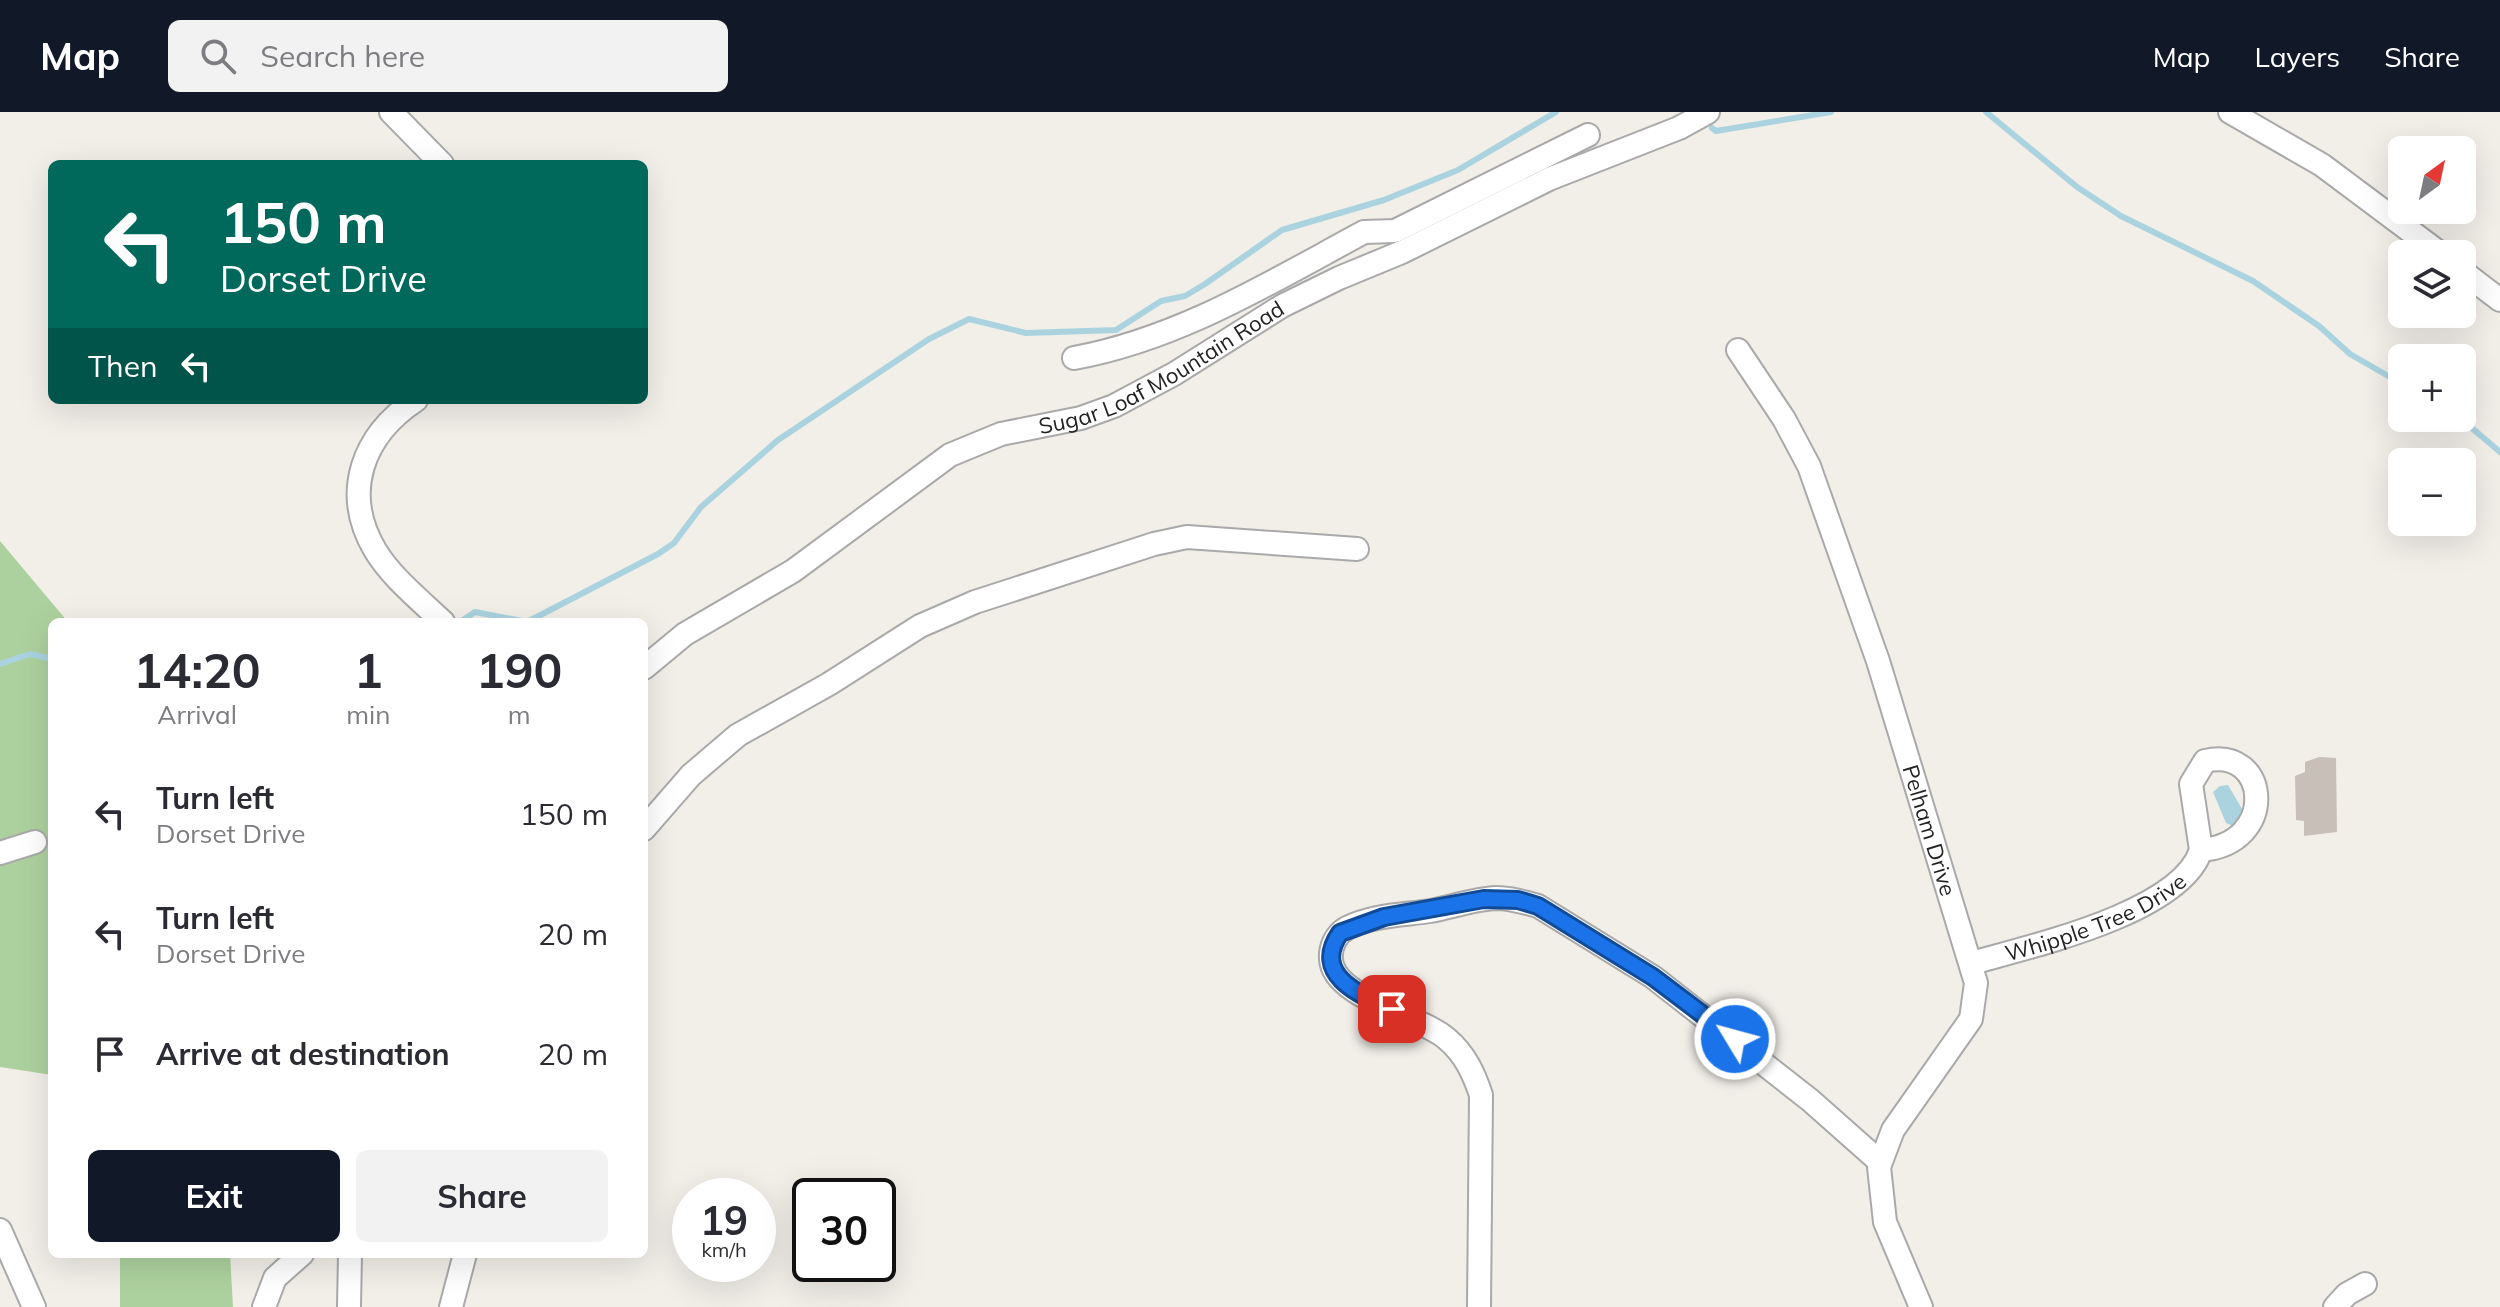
<!DOCTYPE html>
<meta charset="utf-8">
<style>
body{margin:0;font-family:Mulish,sans-serif;background:#f2f2f3;color:#2b2b33;height:100vh;display:flex;flex-direction:column;font-size:30px;white-space:nowrap}
*{box-sizing:border-box;margin:0}
p{font-size:26px;color:#7c7c81}
.icon{flex:none;width:44px;height:44px;fill:none;stroke:currentColor;stroke-width:2;stroke-linecap:round;stroke-linejoin:round}
.map{position:relative;flex:1;overflow:hidden}
.drawer{position:absolute;left:48px;top:506px;width:600px;height:640px;display:flex;flex-direction:column;background:#fff;border-radius:12px;box-shadow:0 8px 32px #0002}
.drawer>*{flex:none}
.hud{position:absolute;left:48px;top:48px;width:600px;height:244px;border-radius:12px;box-shadow:0 8px 32px #0002;background:#00695c;color:#fff;overflow:hidden}
.needle{width:52px;rotate:33deg}
.fabs{position:absolute;left:2388px;top:24px;display:grid;gap:16px}
.fabs a{display:grid;place-items:center;width:88px;height:88px;border-radius:12px;background:#fff;box-shadow:0 8px 32px #0002;font-size:40px}
.speed{position:absolute;left:672px;top:1066px;display:flex;gap:16px;font-size:40px;font-weight:700;text-align:center}
.speed>*{display:grid;place-content:center;width:104px;height:104px;border-radius:50%;background:#fff;box-shadow:0 8px 32px #0002;line-height:1}
.speed small{font-size:20px;font-weight:400}
.speed .limit{border:4px solid #111;border-radius:12px;background:#fff;color:#111}
.pin{position:absolute;display:grid;place-items:center;width:68px;height:68px;color:#fff;margin:-34px;border-radius:16px;box-shadow:0 4px 12px #0006}
.me{position:absolute;width:88px;margin:-44px;rotate:307deg;stroke-linejoin:round;filter:drop-shadow(0 0 6px #0008)}
.turn{display:flex;align-items:center;gap:28px;height:168px;padding:0 40px;font-size:36px}
.turn .icon{width:104px;height:104px;stroke-width:2.5}
.turn b{display:block;font-size:56px;line-height:68px}
.then{display:flex;align-items:center;height:76px;padding:0 40px;background:#0003;gap:16px;font-size:30px}
.eta{display:flex;justify-content:space-evenly;align-items:center;height:136px;text-align:center}
.eta b{font-size:48px;font-weight:700;line-height:56px}
.action{display:flex;gap:16px;margin-top:auto;padding:16px 40px}
.action a{flex:1;height:92px;border-radius:12px;background:#111827;color:#fff;font-size:32px;font-weight:700;line-height:92px;text-align:center}
.action a+a{background:#f2f2f3;color:#2b2b33}
ul{padding:0;list-style:none}
li{display:flex;align-items:center;gap:24px;height:120px;padding:0 40px}
li div{flex:1}
li b{display:block;font-size:30px}
li em{font-style:normal}
header{display:flex;align-items:center;gap:48px;box-sizing:border-box;height:112px;padding:0 40px;background:#111827;color:#fff}
header strong{font-size:38px}
nav{display:flex;gap:44px;margin-inline-start:auto;font-size:28px}
.search{width:560px;height:72px;background:#f2f2f3;display:flex;align-items:center;gap:20px;box-sizing:border-box;padding:0 28px;border-radius:12px;color:#7c7c81;font-size:30px}
.map>svg:first-child{display:block}
.forest{fill:#add19e}
.water{fill:#aad3df}
.lines{fill:none;stroke-linecap:round;stroke-linejoin:round}
.stream{stroke:#aad3df;stroke-width:6}
.building{fill:#c7bfb8}
.minor-casing{stroke:#a9a9a9;stroke-width:26}
.minor{stroke:#fff;stroke-width:22}
.route-casing{stroke:#114b97;stroke-width:20}
.route{stroke:#1a73e8;stroke-width:14}
.labels{text-anchor:middle;stroke-width:6;stroke-linejoin:round;paint-order:stroke}
.street-label{font-size:22px;fill:#222;stroke:#fff}
</style>
<header>
<strong>Map</strong>
<div class="search"><svg class="icon" aria-label="search" viewBox="0 0 24 24"><circle cx="10" cy="10" r="6"/><path d="M15 15l6 6"/></svg>Search here</div>
<nav><a>Map</a><a>Layers</a><a>Share</a></nav>
</header>
<div class="map">
<svg width="2500" height="1195" viewBox="0 0 2500 1195">
<rect width="100%" height="100%" fill="#f2efe9"/>
<!-- forest -->
<g class="forest">
<path d="M0 429 68 510H52V963L0 955Z"/>
<path d="M120 1142H230L233 1195H120Z"/>
</g>
<!-- water -->
<path class="water" d="M2228 673 2245 702 2233 714 2226 711 2213 680 2220 674Z"/>
<g class="lines">
<!-- stream -->
<g class="stream">
<path d="M1986 0 2077 75 2121 104 2253 169 2319 214 2350 242 2402 272"/>
<path d="M1712 16 1716 19 1831 0"/>
<path d="M2460 306 2500 340"/>
<path d="M463 508 475 500 527 510 658 442 674 431 701 395 778 328 929 227 969 207 1026 221 1116 218 1161 189 1185 184 1205 172 1282 118 1384 88 1458 58 1556 0"/>
<path d="M0 552 30 542 52 547"/>
</g>
</g>
<!-- building -->
<path class="building" d="M2319 645 2336 646 2337 720 2304 724V709L2296 708 2295 664 2305 660V650Z"/>
<g class="lines">
<defs>
<g id="minor">
<path d="M391 0 442 52"/>
<path d="M2230 0 2322 53 2441 142"/>
<path d="M2462 159 2500 188"/>
<path id="s1" d="M1738 238 1784 307 1809 354 1878 549 1976 871 1971 907 1893 1018 1879 1055 1885 1110 1921 1195"/>
<path d="M1074 246C1179 227 1271 170 1364 120L1395 119 1588 23"/>
<path d="M416 288C363 323 341 380 375 438 391 465 420 488 443 510"/>
<path id="s2" d="M644 556 685 522 793 459 950 343 1001 322 1081 306 1114 294 1174 262 1282 194 1339 166 1402 140 1549 67 1679 16 1708 0"/>
<path d="M644 717 691 663 738 623 829 572 920 514 975 490 1154 432 1187 425 1357 437"/>
<path d="M0 741 35 730"/>
<path id="s3" d="M1972 851C2031 834 2181 801 2201 738 2279 732 2269 633 2205 649L2191 672 2201 738"/>
<path d="M0 1118 34 1195"/>
<path d="M264 1195 275 1166 302 1142"/>
<path d="M349 1195 350 1142"/>
<path d="M451 1195 465 1142"/>
<path d="M1479 1195 1481 983C1474 962 1465 942 1447 927 1420 903 1333 886 1331 847 1330 835 1336 822 1347 816 1372 803 1403 803 1430 799 1452 795 1474 787 1496 786 1510 786 1524 790 1538 794L1653 865 1810 988 1880 1050"/>
<path d="M2335 1195 2347 1182 2365 1172"/>
</g>
</defs>
<!-- minor casing -->
<use href="#minor" class="minor-casing"/>
<!-- minor -->
<use href="#minor" class="minor"/>
</g>
<g class="lines">
<defs>
<path id="route" d="M1392 897C1360 883 1311 863 1340 821L1384 805 1484 787 1518 788 1538 794 1653 865 1735 927"/>
</defs>
<!-- route casing -->
<use href="#route" class="route-casing"/>
<!-- route -->
<use href="#route" class="route"/>
</g>
<g class="labels">
<!-- street labels -->
<g class="street-label">
<text dy="8" stroke="none"><textPath href="#s2" startOffset="604">Sugar Loaf Mountain Road</textPath></text>
<text dy="8" stroke="none"><textPath href="#s1" startOffset="520">Pelham Drive</textPath></text>
<text dy="8" stroke="none"><textPath href="#s3" startOffset="132">Whipple Tree Drive</textPath></text>
</g>
</g>
</svg>
<div class="fabs">
<a><svg class="needle" viewBox="-14 -14 28 28"><path d="M0-13l5 13h-10z" fill="#e53935"/><path d="M0 13l5-13h-10z" fill="#7c7c81"/></svg></a>
<a><svg class="icon" aria-label="layers" viewBox="0 0 24 24"><path d="M12 4l9 5-9 5-9-5zM3 14l9 5 9-5"/></svg></a>
<a>+</a>
<a>−</a>
</div>
<div class="speed"><div>19<small>km/h</small></div><div class="limit">30</div></div>
<div class="pin" style="left:1392px;top:897px;background:#d93025"><svg class="icon" aria-label="arrive" viewBox="0 0 24 24"><path d="M6 21V4h12l-3 4 3 4H6"/></svg></div>
<svg class="me" style="left:1735px;top:927px" viewBox="-20 -20 40 40"><circle r="17" fill="#1a73e8" stroke="#fff" stroke-width="3"/><path d="M0-11L8 9 0 5-8 9z" fill="#fff"/></svg>
<div class="hud">
<div class="turn"><svg class="icon" aria-label="left" viewBox="0 0 24 24"><path d="M17 20v-9H6M10 6l-5 5 5 5"/></svg><div><b>150 m</b>Dorset Drive</div></div>
<div class="then">Then<svg class="icon" aria-label="left" viewBox="0 0 24 24"><path d="M17 20v-9H6M10 6l-5 5 5 5"/></svg></div>
</div>
<section class="drawer">
<div class="eta">
<div><b>14:20</b><p>Arrival</p></div>
<div><b>1</b><p>min</p></div>
<div><b>190</b><p>m</p></div>
</div>
<ul>
<li><svg class="icon" aria-label="left" viewBox="0 0 24 24"><path d="M17 20v-9H6M10 6l-5 5 5 5"/></svg><div><b>Turn left</b><p>Dorset Drive</p></div><em>150 m</em></li>
<li><svg class="icon" aria-label="left" viewBox="0 0 24 24"><path d="M17 20v-9H6M10 6l-5 5 5 5"/></svg><div><b>Turn left</b><p>Dorset Drive</p></div><em>20 m</em></li>
<li><svg class="icon" aria-label="arrive" viewBox="0 0 24 24"><path d="M6 21V4h12l-3 4 3 4H6"/></svg><div><b>Arrive at destination</b></div><em>20 m</em></li>
</ul>
<div class="action"><a>Exit</a><a>Share</a></div>
</section>
</div>
